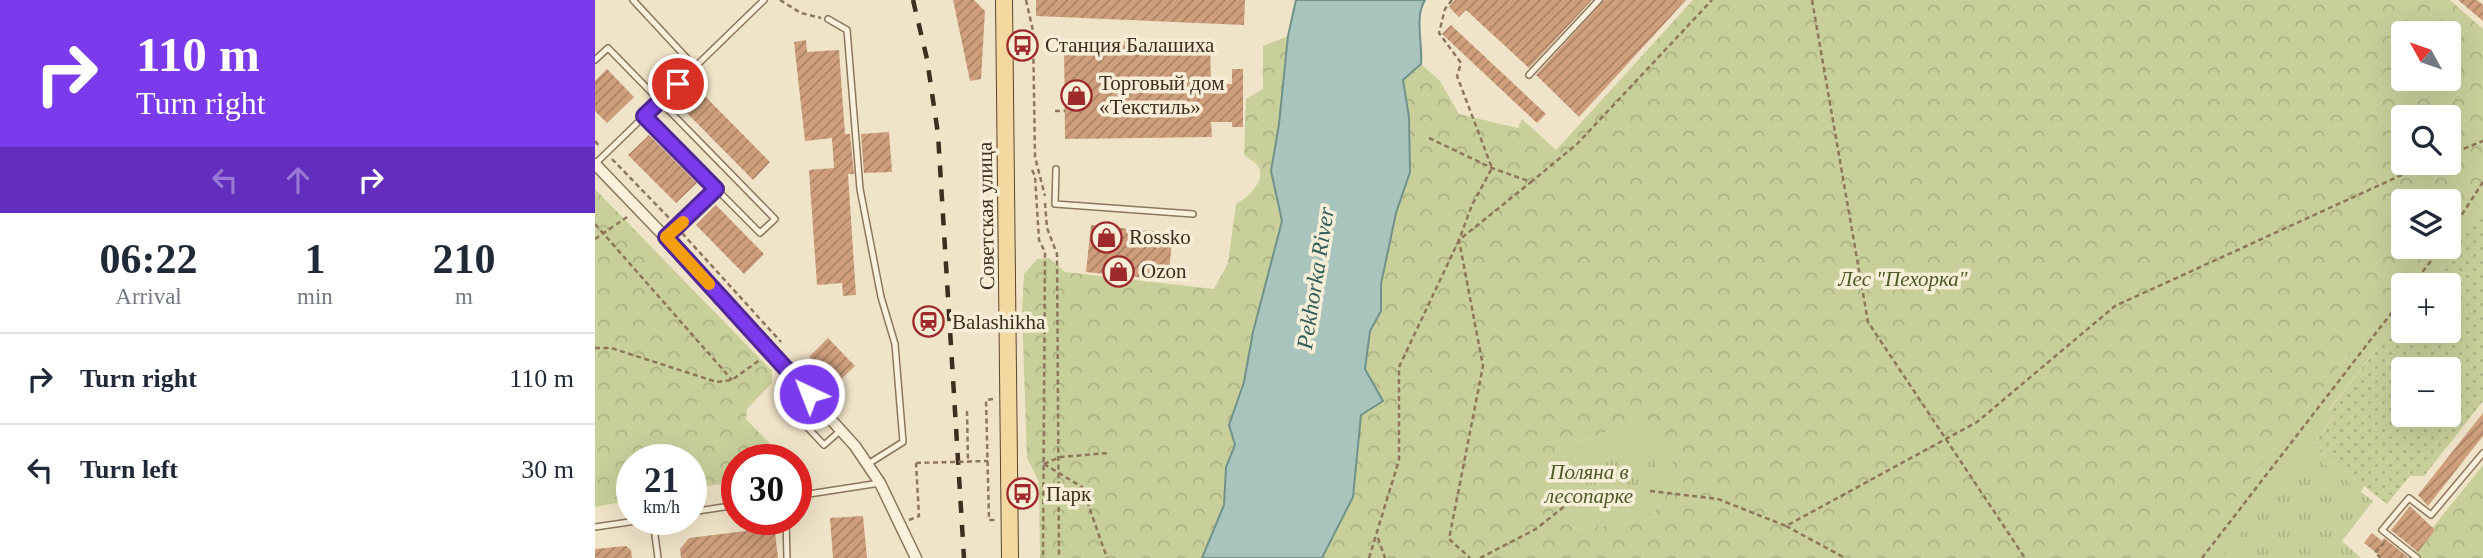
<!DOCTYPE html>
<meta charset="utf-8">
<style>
body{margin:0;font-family:"Times New Roman",serif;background:#f6f6f7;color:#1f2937;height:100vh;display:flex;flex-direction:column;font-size:26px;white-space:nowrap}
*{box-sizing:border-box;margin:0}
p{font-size:23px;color:#747a83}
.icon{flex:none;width:38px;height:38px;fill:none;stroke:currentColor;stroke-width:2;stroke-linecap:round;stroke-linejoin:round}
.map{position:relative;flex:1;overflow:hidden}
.drawer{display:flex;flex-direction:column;background:#fff;width:595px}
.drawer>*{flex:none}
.banner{background:#7c3aed;color:#fff;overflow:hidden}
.needle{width:46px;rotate:310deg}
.controls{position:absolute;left:1796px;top:21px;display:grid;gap:14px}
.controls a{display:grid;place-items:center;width:70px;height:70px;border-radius:7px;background:#fff;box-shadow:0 7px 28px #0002;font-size:35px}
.speed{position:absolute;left:21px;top:444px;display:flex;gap:14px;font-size:35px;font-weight:700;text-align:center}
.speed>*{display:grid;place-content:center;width:91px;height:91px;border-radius:50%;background:#fff;box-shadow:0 7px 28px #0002;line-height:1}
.speed small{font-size:18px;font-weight:400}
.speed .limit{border:10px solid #d22;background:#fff;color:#111}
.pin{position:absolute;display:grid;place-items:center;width:60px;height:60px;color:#fff;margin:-30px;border:4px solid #fff;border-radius:50%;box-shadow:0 2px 7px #0007}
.me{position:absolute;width:77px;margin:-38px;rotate:317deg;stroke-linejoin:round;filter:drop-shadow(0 0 5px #0008)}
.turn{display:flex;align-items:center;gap:24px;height:147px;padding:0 21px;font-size:32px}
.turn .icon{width:91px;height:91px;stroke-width:2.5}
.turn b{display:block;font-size:49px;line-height:60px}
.lanes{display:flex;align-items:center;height:66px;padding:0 21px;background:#0003;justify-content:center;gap:35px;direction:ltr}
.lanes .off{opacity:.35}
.eta{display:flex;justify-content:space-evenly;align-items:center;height:119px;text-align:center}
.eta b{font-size:42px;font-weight:600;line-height:49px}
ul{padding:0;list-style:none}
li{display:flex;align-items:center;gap:21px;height:91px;padding:0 21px;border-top:2px solid #e0e1e3}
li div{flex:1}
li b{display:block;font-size:26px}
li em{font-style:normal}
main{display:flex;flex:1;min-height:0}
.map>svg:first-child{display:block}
.grass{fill:#c9cf9b}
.forest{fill:url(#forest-crowns);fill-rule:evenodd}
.park{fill:url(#park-tufts)}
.garden{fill:url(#garden-dots);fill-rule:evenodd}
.water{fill:#a9c4bc;stroke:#6f938a;stroke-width:2}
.building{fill:url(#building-hatch)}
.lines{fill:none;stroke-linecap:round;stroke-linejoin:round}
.service-casing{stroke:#8d765c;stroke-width:8}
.minor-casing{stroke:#8d765c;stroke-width:13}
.primary-casing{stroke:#5b4430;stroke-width:18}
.path{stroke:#8d765c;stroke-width:2.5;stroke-dasharray:5 3.5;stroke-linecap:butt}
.service{stroke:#faf1dc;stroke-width:5}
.minor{stroke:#faf1dc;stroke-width:10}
.primary{stroke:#f3d9a0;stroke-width:16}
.rail{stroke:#3d2e20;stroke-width:4.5;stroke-dasharray:12 12;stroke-linecap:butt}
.path-bridge{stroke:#8d765c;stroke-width:2.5;stroke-dasharray:5 3.5;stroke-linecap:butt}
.route-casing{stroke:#51269a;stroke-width:18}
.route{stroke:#7c3aed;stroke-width:12}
.slow{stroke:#f59e0b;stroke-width:12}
.labels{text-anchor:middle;stroke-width:7;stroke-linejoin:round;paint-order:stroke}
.poi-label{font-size:21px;fill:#3d2e20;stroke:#f7eed8;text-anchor:start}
.street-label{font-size:21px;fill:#3d2e20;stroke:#f7eed8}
.park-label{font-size:21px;font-style:italic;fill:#4d5a26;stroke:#f7eed8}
.water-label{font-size:23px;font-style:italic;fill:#2f5d5a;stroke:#f7eed8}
</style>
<main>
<section class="drawer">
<div class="banner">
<div class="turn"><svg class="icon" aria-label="right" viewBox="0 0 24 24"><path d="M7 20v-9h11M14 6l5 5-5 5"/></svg><div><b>110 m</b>Turn right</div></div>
<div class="lanes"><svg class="icon off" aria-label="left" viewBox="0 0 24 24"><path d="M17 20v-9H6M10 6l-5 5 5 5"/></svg><svg class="icon off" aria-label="ahead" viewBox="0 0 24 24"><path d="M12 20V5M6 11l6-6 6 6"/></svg><svg class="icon" aria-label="right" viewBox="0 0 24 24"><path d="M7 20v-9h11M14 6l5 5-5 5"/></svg></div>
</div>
<div class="eta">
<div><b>06:22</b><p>Arrival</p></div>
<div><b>1</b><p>min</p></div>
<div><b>210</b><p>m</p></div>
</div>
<ul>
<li><svg class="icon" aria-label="right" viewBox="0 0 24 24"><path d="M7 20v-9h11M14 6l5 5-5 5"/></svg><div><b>Turn right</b></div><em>110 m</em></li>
<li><svg class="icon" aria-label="left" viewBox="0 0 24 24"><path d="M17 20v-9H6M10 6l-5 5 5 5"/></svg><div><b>Turn left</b></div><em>30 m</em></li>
</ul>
</section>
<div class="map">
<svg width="1888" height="558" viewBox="0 0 1888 558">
<defs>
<pattern id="forest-crowns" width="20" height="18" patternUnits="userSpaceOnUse" patternTransform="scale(1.75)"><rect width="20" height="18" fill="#c9cf9b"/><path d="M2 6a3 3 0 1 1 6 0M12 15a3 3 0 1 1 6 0" fill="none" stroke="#aeb285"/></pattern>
<pattern id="park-tufts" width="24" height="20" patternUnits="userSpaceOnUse" patternTransform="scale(1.75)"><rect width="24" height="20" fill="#c9cf9b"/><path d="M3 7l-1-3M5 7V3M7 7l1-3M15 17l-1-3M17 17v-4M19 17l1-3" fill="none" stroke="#aeb285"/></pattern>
<pattern id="garden-dots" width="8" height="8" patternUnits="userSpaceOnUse" patternTransform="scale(1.75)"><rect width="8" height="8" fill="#c9cf9b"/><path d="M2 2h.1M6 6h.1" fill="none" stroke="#aeb285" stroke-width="1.8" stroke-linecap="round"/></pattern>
<pattern id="building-hatch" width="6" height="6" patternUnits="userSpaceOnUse" patternTransform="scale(1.75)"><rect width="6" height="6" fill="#cf9f7d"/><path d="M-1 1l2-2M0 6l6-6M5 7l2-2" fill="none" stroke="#a98266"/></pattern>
</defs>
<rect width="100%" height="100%" fill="#f0e4c8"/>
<!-- grass -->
<g class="grass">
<path d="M1888 184V210L1830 285H1808L1839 247H1853V228Z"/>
<path d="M1808 286V314L1733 411 1738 416 1718 446 1769 486 1740 541 1761 558H1593Z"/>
<path d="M1038 423 1070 441 1081 474 1062 509 1035 523 979 529 941 494V473L963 449Z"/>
</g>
<!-- forest -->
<g class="forest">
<path d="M1098 0H1855L1888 29V184L1853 228V201H1808V247H1839L1593 558H727L758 497 766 414 787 400 770 369 775 331 786 311V284L801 213 815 172 814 117 808 80 826 64 845 81 864 114 923 128 927 119 961 150ZM1808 33H1853V79H1808ZM1808 117H1853V163H1808ZM1038 423 1070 441 1081 474 1062 509 1035 523 979 529 941 494V473L963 449Z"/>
<path d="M693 36 684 124 676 171 687 221 658 332 649 382 634 425 640 445 631 467 629 505 607 558H445L444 482 432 458 427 313 429 274 442 259 454 258 470 272 619 289 633 263 641 204C652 198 672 181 663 166 660 162 653 158 649 155L651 99 668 89V46Z"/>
<path d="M0 189 177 371V383L152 409 151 419 191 460H142V481L96 489V460H37V500L0 507Z"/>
<path d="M1888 465V558H1813Z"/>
</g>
<!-- park -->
<g class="park">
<path d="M1041 451 1059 459 1064 477 1055 491 985 510 970 501 968 478 980 465Z"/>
<path d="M1712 451 1778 501 1747 541 1766 558H1626Z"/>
</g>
<!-- garden -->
<path class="garden" d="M1888 210V401L1829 476H1815L1792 504 1718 446 1738 417 1733 412 1808 314V331H1853V285H1830ZM1808 369H1853V415H1808Z"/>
<!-- water -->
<path class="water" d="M701 0H830C819 18 828 43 826 64L808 80 814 117 815 172 801 213 786 284V311L775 331 770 369 788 401 766 415 758 497 727 558H607L629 505 631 467 640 445 634 425 649 382 658 332 687 221 676 171 684 124 693 36Z"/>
<!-- building -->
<g class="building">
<path d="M358 0H379L390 11 386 79 375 81Z"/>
<path d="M441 0H650L649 25 441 16Z"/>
<path d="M860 0H997L934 68 871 10 864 17 854 7Z"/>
<path d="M1009 0H1091L984 117 941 75Z"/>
<path d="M1863 0H1882L1888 5V21Z"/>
<path d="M856 25 951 114 942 123 847 34Z"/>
<path d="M615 39 616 85 637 84V69H648V127H637V122H616L617 137 470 139 469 41Z"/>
<path d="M211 40 212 52 244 50 250 134H255L259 174H253L261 295 248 296 247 283 222 285 214 170 239 168 237 138 210 141 199 42Z"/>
<path d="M12 69 39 97 12 123 0 111V81Z"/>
<path d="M100 86 175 162 158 180 82 103Z"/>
<path d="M294 132 297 172 269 173 266 134Z"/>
<path d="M54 135 102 183 81 203 33 155Z"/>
<path d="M121 205 169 254 149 274 101 225Z"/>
<path d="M496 225 578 233 573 280 491 272Z"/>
<path d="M233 338 260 366 241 384 214 357Z"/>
<path d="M1888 413V436L1833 506 1823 495Z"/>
<path d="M1815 506 1840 530 1823 552 1796 530Z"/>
<path d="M268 516 272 558H238L235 518Z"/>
<path d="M175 528 180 532 183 558H86L85 549 94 538Z"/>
<path d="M1777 533 1787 541 1789 538 1814 558H1788L1769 543Z"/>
<path d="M31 546 36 550 37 558H0V549Z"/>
</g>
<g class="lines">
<defs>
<g id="service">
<path d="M38 0 100 67"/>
<path d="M233 19 252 30 265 189 286 297 300 344 308 442 273 464"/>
<path d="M0 60 13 48 180 219 165 233 49 116"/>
<path d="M934 75 1004 0"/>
<path d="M0 164 169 0"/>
<path d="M461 169 460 204 598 214"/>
<path d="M71 238 121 189"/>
<path d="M197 380 198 412 229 445 246 430"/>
<path d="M201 496 285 483"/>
<path d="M96 512 142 505"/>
<path d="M58 520 63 558"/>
<path d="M191 520 192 558"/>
<path d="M0 527 48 520"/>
<path d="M1822 558 1787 530 1814 498 1836 515 1888 453"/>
</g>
<path id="minor" d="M0 164 71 238 260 446 285 483 321 558"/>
<path id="primary" d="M409 0 415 558"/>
</defs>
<!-- service casing -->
<use href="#service" class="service-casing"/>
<!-- minor casing -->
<use href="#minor" class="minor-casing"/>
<!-- primary casing -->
<use href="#primary" class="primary-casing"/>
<!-- path -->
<g class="path">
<path d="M185 0 206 13 226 18"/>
<path d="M431 0 438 31 440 157 450 196"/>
<path d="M857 0 850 9 844 33 866 63 862 76 897 168 877 205 864 240 888 366 854 539 875 558"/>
<path d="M1217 0 1273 322 1430 558"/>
<path d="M427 56H438"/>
<path d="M460 111H470"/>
<path d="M834 138 897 168 936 182 982 144 1117 0"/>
<path d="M0 141 5 147"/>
<path d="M1853 155 1888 141"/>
<path d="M17 159 76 220"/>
<path d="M437 170 440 176 444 240 450 252 448 558"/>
<path d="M450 203 452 228 462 254 464 558"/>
<path d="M0 224 137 380"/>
<path d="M87 233 186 342"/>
<path d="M1853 236 1888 182"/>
<path d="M0 239 35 215"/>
<path d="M1817 285 1847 247"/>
<path d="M0 348H16L122 382 137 380 166 359"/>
<path d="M398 399 391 400 394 520H400"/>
<path d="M372 411 373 463"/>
<path d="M449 464 487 487 512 558"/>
<path d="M449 464 465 457 514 453"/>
<path d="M1055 491 1123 499 1191 526 1382 422 1520 306 1833 163"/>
<path d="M314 520 324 516 321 463"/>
<path d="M1191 526 1250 558"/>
<path d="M783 538 790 558"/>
<path d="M774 558 804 460V367L864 240 936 182"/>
<path d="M885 558 941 529 981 497"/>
<path d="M1607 558 1808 298"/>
<path d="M1786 558 1780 553 1789 543"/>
</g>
<!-- service -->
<use href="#service" class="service"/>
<!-- minor -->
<use href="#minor" class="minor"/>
<!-- primary -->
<use href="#primary" class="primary"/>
<!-- rail -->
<path class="rail" d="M318 0 332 59 343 134 369 558"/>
<!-- path-bridge -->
<path class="path-bridge" d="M321 463 393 461"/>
</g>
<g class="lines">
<defs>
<path id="route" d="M83 84 49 116 121 189 71 237 214 394"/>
</defs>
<!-- route casing -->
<use href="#route" class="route-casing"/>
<!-- route -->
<use href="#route" class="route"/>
<!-- slow -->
<path class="slow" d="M88 222 71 237 114 284"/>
</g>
<!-- icons -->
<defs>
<symbol id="bus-ring" viewBox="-11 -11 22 22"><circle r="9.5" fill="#f7eed8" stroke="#9e2a2b" stroke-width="1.5"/><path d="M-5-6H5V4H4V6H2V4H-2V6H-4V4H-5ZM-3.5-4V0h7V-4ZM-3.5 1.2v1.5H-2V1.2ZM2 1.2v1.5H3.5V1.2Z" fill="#9e2a2b"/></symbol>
<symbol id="shop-ring" viewBox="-11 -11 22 22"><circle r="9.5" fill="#f7eed8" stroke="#9e2a2b" stroke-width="1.5"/><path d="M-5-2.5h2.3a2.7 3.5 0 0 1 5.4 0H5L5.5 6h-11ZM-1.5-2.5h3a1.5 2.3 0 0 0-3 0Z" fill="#9e2a2b"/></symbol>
<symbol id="station-ring" viewBox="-11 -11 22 22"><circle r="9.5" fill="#f7eed8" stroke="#9e2a2b" stroke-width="1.5"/><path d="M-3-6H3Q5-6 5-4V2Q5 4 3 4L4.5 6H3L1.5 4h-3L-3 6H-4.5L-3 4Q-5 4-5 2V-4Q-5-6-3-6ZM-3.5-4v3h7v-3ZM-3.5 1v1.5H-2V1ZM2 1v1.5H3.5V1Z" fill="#9e2a2b"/></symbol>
</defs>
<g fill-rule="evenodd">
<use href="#bus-ring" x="410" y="28" width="35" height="35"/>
<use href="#shop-ring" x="464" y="78" width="35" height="35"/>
<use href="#shop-ring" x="494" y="220" width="35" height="35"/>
<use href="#shop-ring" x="506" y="254" width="35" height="35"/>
<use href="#station-ring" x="316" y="304" width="35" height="35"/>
<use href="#bus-ring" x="410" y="476" width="35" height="35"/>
</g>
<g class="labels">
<!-- poi labels -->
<g class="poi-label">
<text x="450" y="52">Станция Балашиха</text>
<text x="504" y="90">Торговый дом<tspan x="504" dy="24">«Текстиль»</tspan></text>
<text x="534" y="244">Rossko</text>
<text x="546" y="278">Ozon</text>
<text x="357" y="329">Balashikha</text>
<text x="451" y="501">Парк</text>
</g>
<!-- street labels -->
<g class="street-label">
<text transform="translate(391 216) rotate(-91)" y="7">Советская улица</text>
</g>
<!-- park labels -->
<g class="park-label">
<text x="1308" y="286">Лес "Пехорка"</text>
<text x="994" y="479">Поляна в<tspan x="994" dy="24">лесопарке</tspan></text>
</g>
<!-- water labels -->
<g class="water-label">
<text transform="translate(720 278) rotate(-81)" y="8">Pekhorka River</text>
</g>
</g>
</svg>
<div class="controls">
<a><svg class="needle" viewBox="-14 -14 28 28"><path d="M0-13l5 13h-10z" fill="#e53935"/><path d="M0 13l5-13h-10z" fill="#747a83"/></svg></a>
<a><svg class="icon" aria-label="search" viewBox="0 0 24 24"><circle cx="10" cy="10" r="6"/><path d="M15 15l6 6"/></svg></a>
<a><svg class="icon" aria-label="layers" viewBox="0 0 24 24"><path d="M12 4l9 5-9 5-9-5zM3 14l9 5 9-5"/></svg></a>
<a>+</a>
<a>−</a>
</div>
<div class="speed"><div>21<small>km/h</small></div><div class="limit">30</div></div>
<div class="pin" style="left:83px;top:84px;background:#d93025"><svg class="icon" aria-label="arrive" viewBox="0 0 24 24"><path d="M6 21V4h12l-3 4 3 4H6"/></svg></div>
<svg class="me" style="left:214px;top:394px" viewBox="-20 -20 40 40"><circle r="17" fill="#7c3aed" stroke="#fff" stroke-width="3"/><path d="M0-11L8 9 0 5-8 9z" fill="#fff"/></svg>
</div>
</main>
